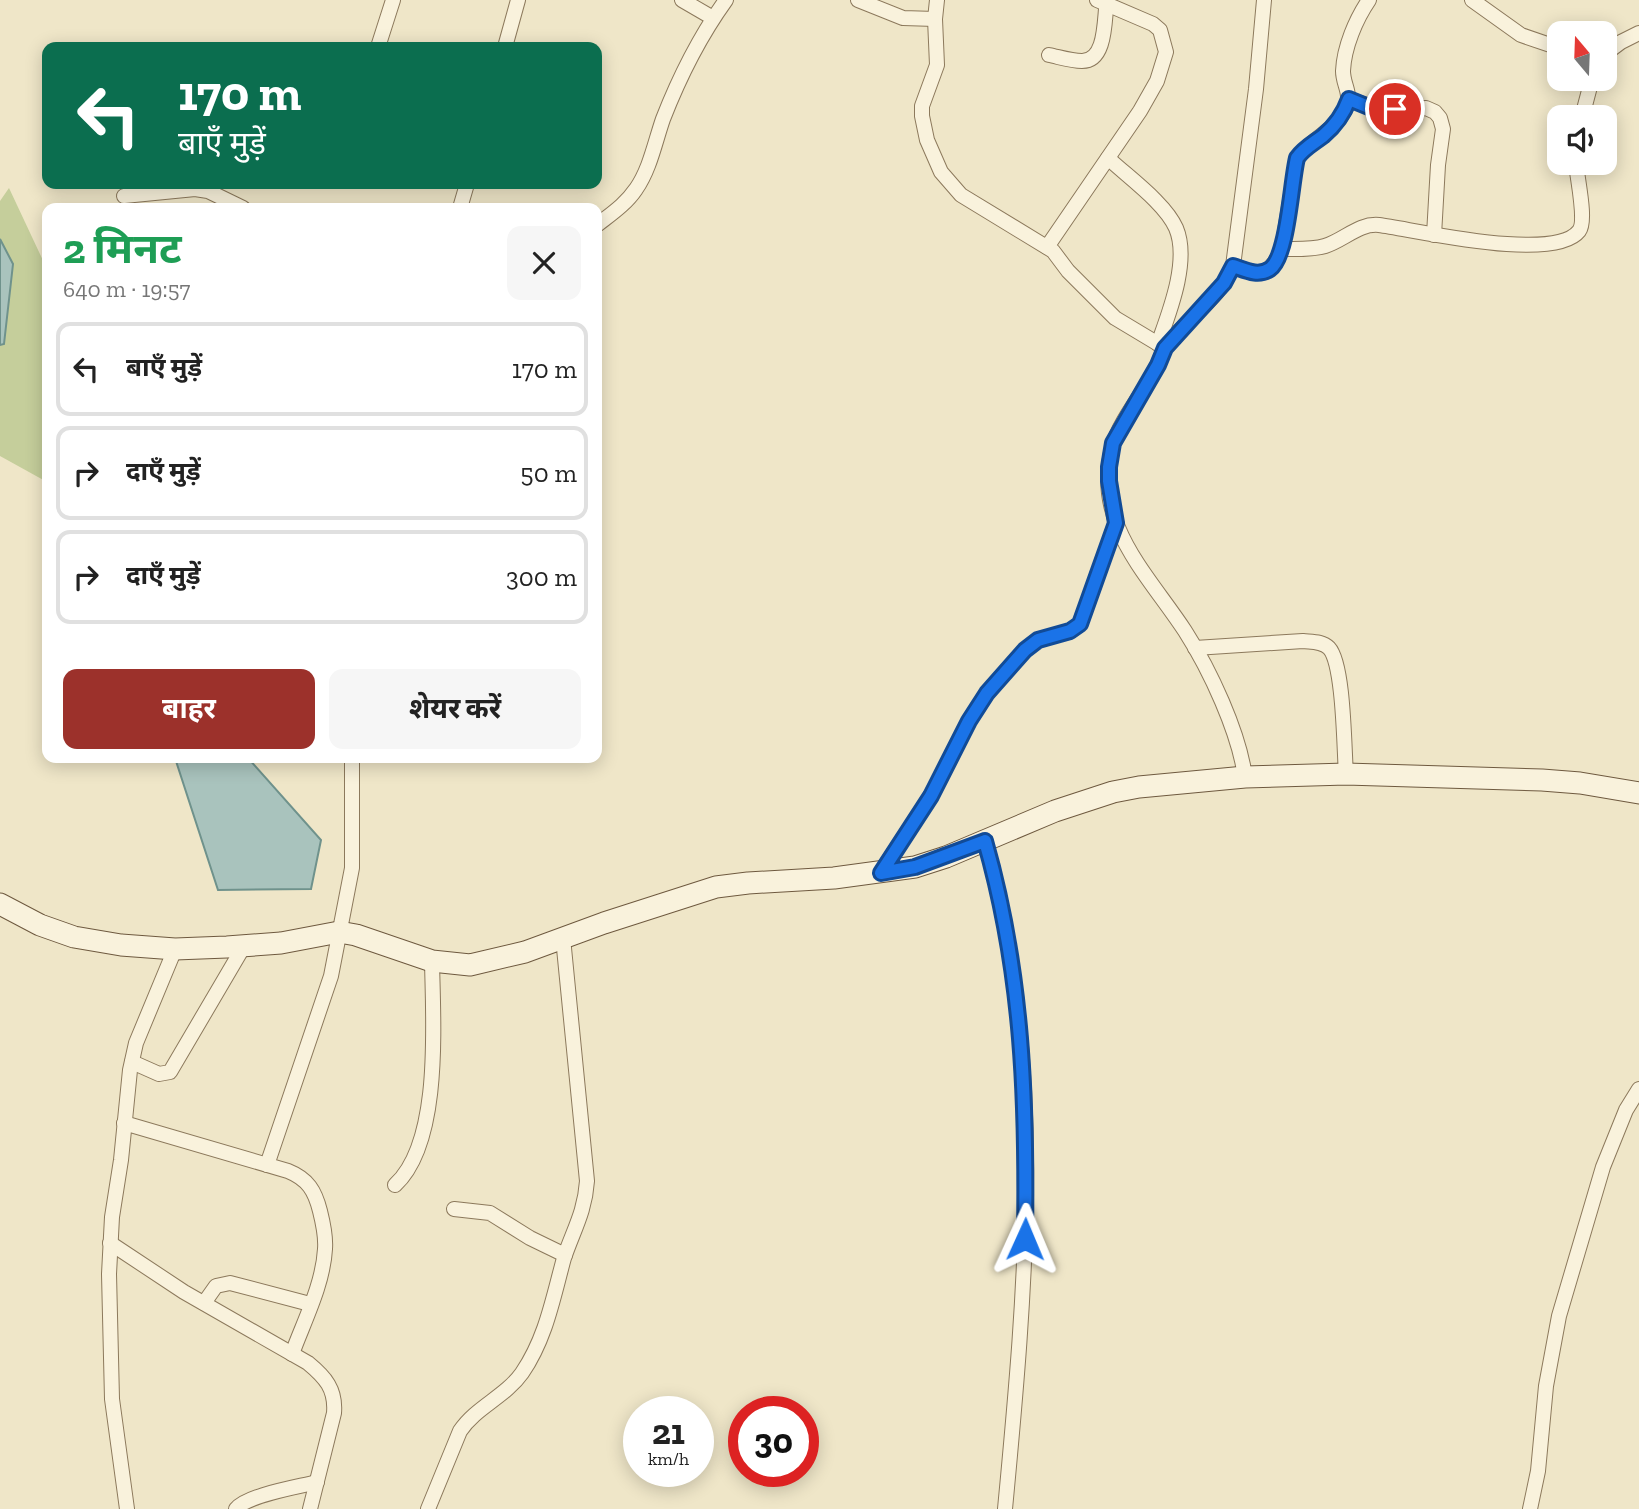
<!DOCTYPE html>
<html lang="hi">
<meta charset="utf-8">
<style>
body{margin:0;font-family:"Zilla Slab","Noto Sans Devanagari",serif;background:#f6f6f6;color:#222;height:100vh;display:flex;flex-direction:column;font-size:26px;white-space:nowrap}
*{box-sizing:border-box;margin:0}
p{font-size:23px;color:#767676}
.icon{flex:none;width:38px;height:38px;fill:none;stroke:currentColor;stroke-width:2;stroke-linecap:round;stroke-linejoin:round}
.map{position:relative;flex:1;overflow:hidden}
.side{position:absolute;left:42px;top:203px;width:560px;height:560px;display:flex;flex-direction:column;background:#fff;border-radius:14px;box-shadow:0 4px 18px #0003}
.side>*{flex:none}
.guide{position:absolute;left:42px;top:42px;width:560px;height:147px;border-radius:14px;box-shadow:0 4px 18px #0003;background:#0b6e4f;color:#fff;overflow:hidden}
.needle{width:46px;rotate:341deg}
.fabs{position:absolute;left:1547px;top:21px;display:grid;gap:14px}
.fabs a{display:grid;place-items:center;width:70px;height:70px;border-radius:14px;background:#fff;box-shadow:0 4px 18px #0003;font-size:35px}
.speed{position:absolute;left:623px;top:1396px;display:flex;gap:14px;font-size:35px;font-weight:700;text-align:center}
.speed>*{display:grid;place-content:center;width:91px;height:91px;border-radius:50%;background:#fff;box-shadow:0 4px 18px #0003;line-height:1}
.speed small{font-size:18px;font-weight:400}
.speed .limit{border:10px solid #d22;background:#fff;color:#111}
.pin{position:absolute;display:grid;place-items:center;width:60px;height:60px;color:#fff;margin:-30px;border:4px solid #fff;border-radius:50%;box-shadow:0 2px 7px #0007}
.me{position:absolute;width:77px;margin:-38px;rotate:1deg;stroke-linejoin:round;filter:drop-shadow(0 0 5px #0008)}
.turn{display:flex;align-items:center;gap:24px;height:147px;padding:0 21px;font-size:32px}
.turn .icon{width:91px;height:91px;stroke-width:2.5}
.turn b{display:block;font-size:49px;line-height:60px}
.round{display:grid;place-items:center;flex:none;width:74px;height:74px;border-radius:14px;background:#f6f6f6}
.head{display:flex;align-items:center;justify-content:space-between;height:119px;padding:0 21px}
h1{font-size:42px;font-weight:700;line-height:52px;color:#1e9e55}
.button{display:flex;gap:14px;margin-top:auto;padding:14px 21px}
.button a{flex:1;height:80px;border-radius:14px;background:#9c312b;color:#fff;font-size:28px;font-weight:700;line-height:80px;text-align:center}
.button a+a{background:#f6f6f6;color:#222}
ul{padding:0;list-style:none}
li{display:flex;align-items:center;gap:21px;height:94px;margin:0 14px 10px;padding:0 7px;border:4px solid #e0e0e0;border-radius:14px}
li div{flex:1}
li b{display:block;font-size:26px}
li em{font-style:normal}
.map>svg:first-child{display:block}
.green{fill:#c5ce9b}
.water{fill:#a9c3bd;stroke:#6f928c;stroke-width:2}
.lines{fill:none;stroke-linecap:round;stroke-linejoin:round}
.street-casing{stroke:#8c795c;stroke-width:16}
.secondary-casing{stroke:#6e593f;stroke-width:23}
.street{stroke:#f9f2dc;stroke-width:14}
.secondary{stroke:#f9f2dc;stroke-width:21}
.route-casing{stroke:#114b97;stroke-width:18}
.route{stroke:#1a73e8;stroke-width:12}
</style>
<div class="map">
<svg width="1639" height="1509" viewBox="0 0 1639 1509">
<rect width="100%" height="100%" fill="#efe6c8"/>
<!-- green -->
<path class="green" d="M9 188 47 269V482L0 456V345L4 344 13 264 0 239V201Z"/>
<!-- water -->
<g class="water">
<path d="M0 239 13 264 4 344 0 345Z"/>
<path d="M175 758H248L321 840 311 889 218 890Z"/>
</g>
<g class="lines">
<defs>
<g id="street">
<path d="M682 0 713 18"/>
<path d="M858 0 903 18 935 19"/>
<path d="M937 0 935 19 937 65 922 106V116L927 140 941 172 961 195 1053 251 1068 271 1115 318 1165 348"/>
<path d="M1472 0 1521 35 1559 48"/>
<path d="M378 47 393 0"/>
<path d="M505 47 518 0"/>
<path d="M1605 54 1621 42 1639 33"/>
<path d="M1049 55C1059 57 1071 61 1082 61 1107 61 1104 18 1107 0"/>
<path d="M1349 99 1381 110 1426 108 1435 112 1440 118 1443 129 1438 165 1434 235"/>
<path d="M1582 117 1592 79"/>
<path d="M1108 158C1128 177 1165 203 1176 228 1190 261 1169 313 1158 344"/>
<path d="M124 196 195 189 208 191 243 208"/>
<path d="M460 208 467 184"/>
<path d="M597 225C611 214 626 204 636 189 650 169 655 142 663 119 679 78 700 36 726 0"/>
<path d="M1047 247 1140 111 1157 81 1166 52 1160 30 1153 24 1097 0"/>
<path d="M1282 249C1296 249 1312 250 1325 246 1344 240 1359 223 1379 225 1417 230 1554 263 1579 231 1587 221 1577 178 1576 163"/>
<path d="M1233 266C1260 276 1269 277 1282 249L1297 158C1311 139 1335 131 1346 108 1352 93 1343 85 1343 71 1344 47 1356 19 1369 0"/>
<path d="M1195 648 1303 641C1312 642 1322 641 1329 648 1344 664 1344 749 1346 774"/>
<path d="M1245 777C1239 732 1210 670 1185 631 1147 573 1091 522 1113 445 1119 423 1140 397 1152 376 1158 367 1160 356 1166 347 1185 319 1220 299 1233 266L1256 89 1264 0"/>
<path d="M985 841C1047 1058 1026 1287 1005 1509"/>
<path d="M881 872 931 796 969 721 987 693 1025 650 1038 640 1071 631 1080 624 1116 523"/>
<path d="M132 1062 159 1074 170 1072 244 946"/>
<path d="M124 1123 288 1171C308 1179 315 1191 320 1211 323 1223 326 1237 325 1249 323 1285 304 1321 292 1354"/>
<path d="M267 1165 331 976 352 868V758"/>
<path d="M395 1185C442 1142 433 1021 432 961"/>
<path d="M454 1209 490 1213 530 1238 565 1255"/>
<path d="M110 1243 184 1292 308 1363C325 1377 336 1389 334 1413L310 1509"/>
<path d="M204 1303 216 1286 230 1283 310 1304"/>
<path d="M127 1509 112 1399 109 1274 112 1217 121 1160 130 1070 136 1043 175 949"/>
<path d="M236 1509C247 1495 298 1487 317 1482"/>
<path d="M428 1509 460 1431C476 1407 505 1397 522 1373 546 1338 553 1298 564 1258 573 1231 585 1212 587 1181L563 938"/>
<path d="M1530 1509 1538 1471 1546 1386 1559 1316 1603 1167 1626 1110 1639 1089"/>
</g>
<path id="secondary" d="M0 904 40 925 74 937 121 945 175 949 227 947 281 943 339 932 356 935 432 961 470 965 525 952 604 923 716 887 748 883 834 878 915 867 946 857 1055 811 1113 792 1139 787 1245 777 1346 774 1542 780 1580 783 1639 793"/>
</defs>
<!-- street casing -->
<use href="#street" class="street-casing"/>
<!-- secondary casing -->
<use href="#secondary" class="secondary-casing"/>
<!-- street -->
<use href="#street" class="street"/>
<!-- secondary -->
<use href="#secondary" class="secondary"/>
</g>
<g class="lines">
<defs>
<path id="route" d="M1025 1239C1027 1102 1023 974 985 841L915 867 881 873 931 796 969 721 987 693 1025 650 1038 640 1070 631 1080 624 1116 523 1109 481V467L1113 443 1158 365 1165 348 1224 283 1233 266C1245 270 1258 277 1270 269 1288 256 1291 182 1297 158 1304 148 1314 143 1323 136 1335 126 1344 113 1349 99L1371 108 1395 109"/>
</defs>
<!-- route casing -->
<use href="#route" class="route-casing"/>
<!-- route -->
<use href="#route" class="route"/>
</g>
</svg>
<div class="fabs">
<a><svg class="needle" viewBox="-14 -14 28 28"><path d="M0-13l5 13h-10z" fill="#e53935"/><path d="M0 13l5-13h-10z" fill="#767676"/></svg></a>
<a><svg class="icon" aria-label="sound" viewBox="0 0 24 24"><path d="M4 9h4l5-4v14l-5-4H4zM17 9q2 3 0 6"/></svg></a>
</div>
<div class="speed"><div>21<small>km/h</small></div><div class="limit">30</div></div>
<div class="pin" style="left:1395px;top:109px;background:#d93025"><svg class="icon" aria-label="arrive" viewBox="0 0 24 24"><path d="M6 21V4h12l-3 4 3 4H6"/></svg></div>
<svg class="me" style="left:1025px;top:1239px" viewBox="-20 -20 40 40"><path d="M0-17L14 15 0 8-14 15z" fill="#1a73e8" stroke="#fff" stroke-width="4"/></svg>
<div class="guide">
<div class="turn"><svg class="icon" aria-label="left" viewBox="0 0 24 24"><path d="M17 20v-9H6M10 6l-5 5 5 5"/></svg><div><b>170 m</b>बाएँ मुड़ें</div></div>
</div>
<section class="side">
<div class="head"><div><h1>2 मिनट</h1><p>640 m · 19:57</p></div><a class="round"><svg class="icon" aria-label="close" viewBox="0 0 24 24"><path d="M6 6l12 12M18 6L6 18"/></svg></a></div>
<ul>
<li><svg class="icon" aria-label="left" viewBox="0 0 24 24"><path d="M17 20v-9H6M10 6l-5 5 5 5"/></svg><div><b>बाएँ मुड़ें</b></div><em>170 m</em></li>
<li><svg class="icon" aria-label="right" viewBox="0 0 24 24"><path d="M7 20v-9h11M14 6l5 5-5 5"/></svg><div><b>दाएँ मुड़ें</b></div><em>50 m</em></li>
<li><svg class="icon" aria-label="right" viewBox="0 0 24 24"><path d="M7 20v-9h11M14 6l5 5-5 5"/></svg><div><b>दाएँ मुड़ें</b></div><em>300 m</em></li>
</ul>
<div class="button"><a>बाहर</a><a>शेयर करें</a></div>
</section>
</div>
